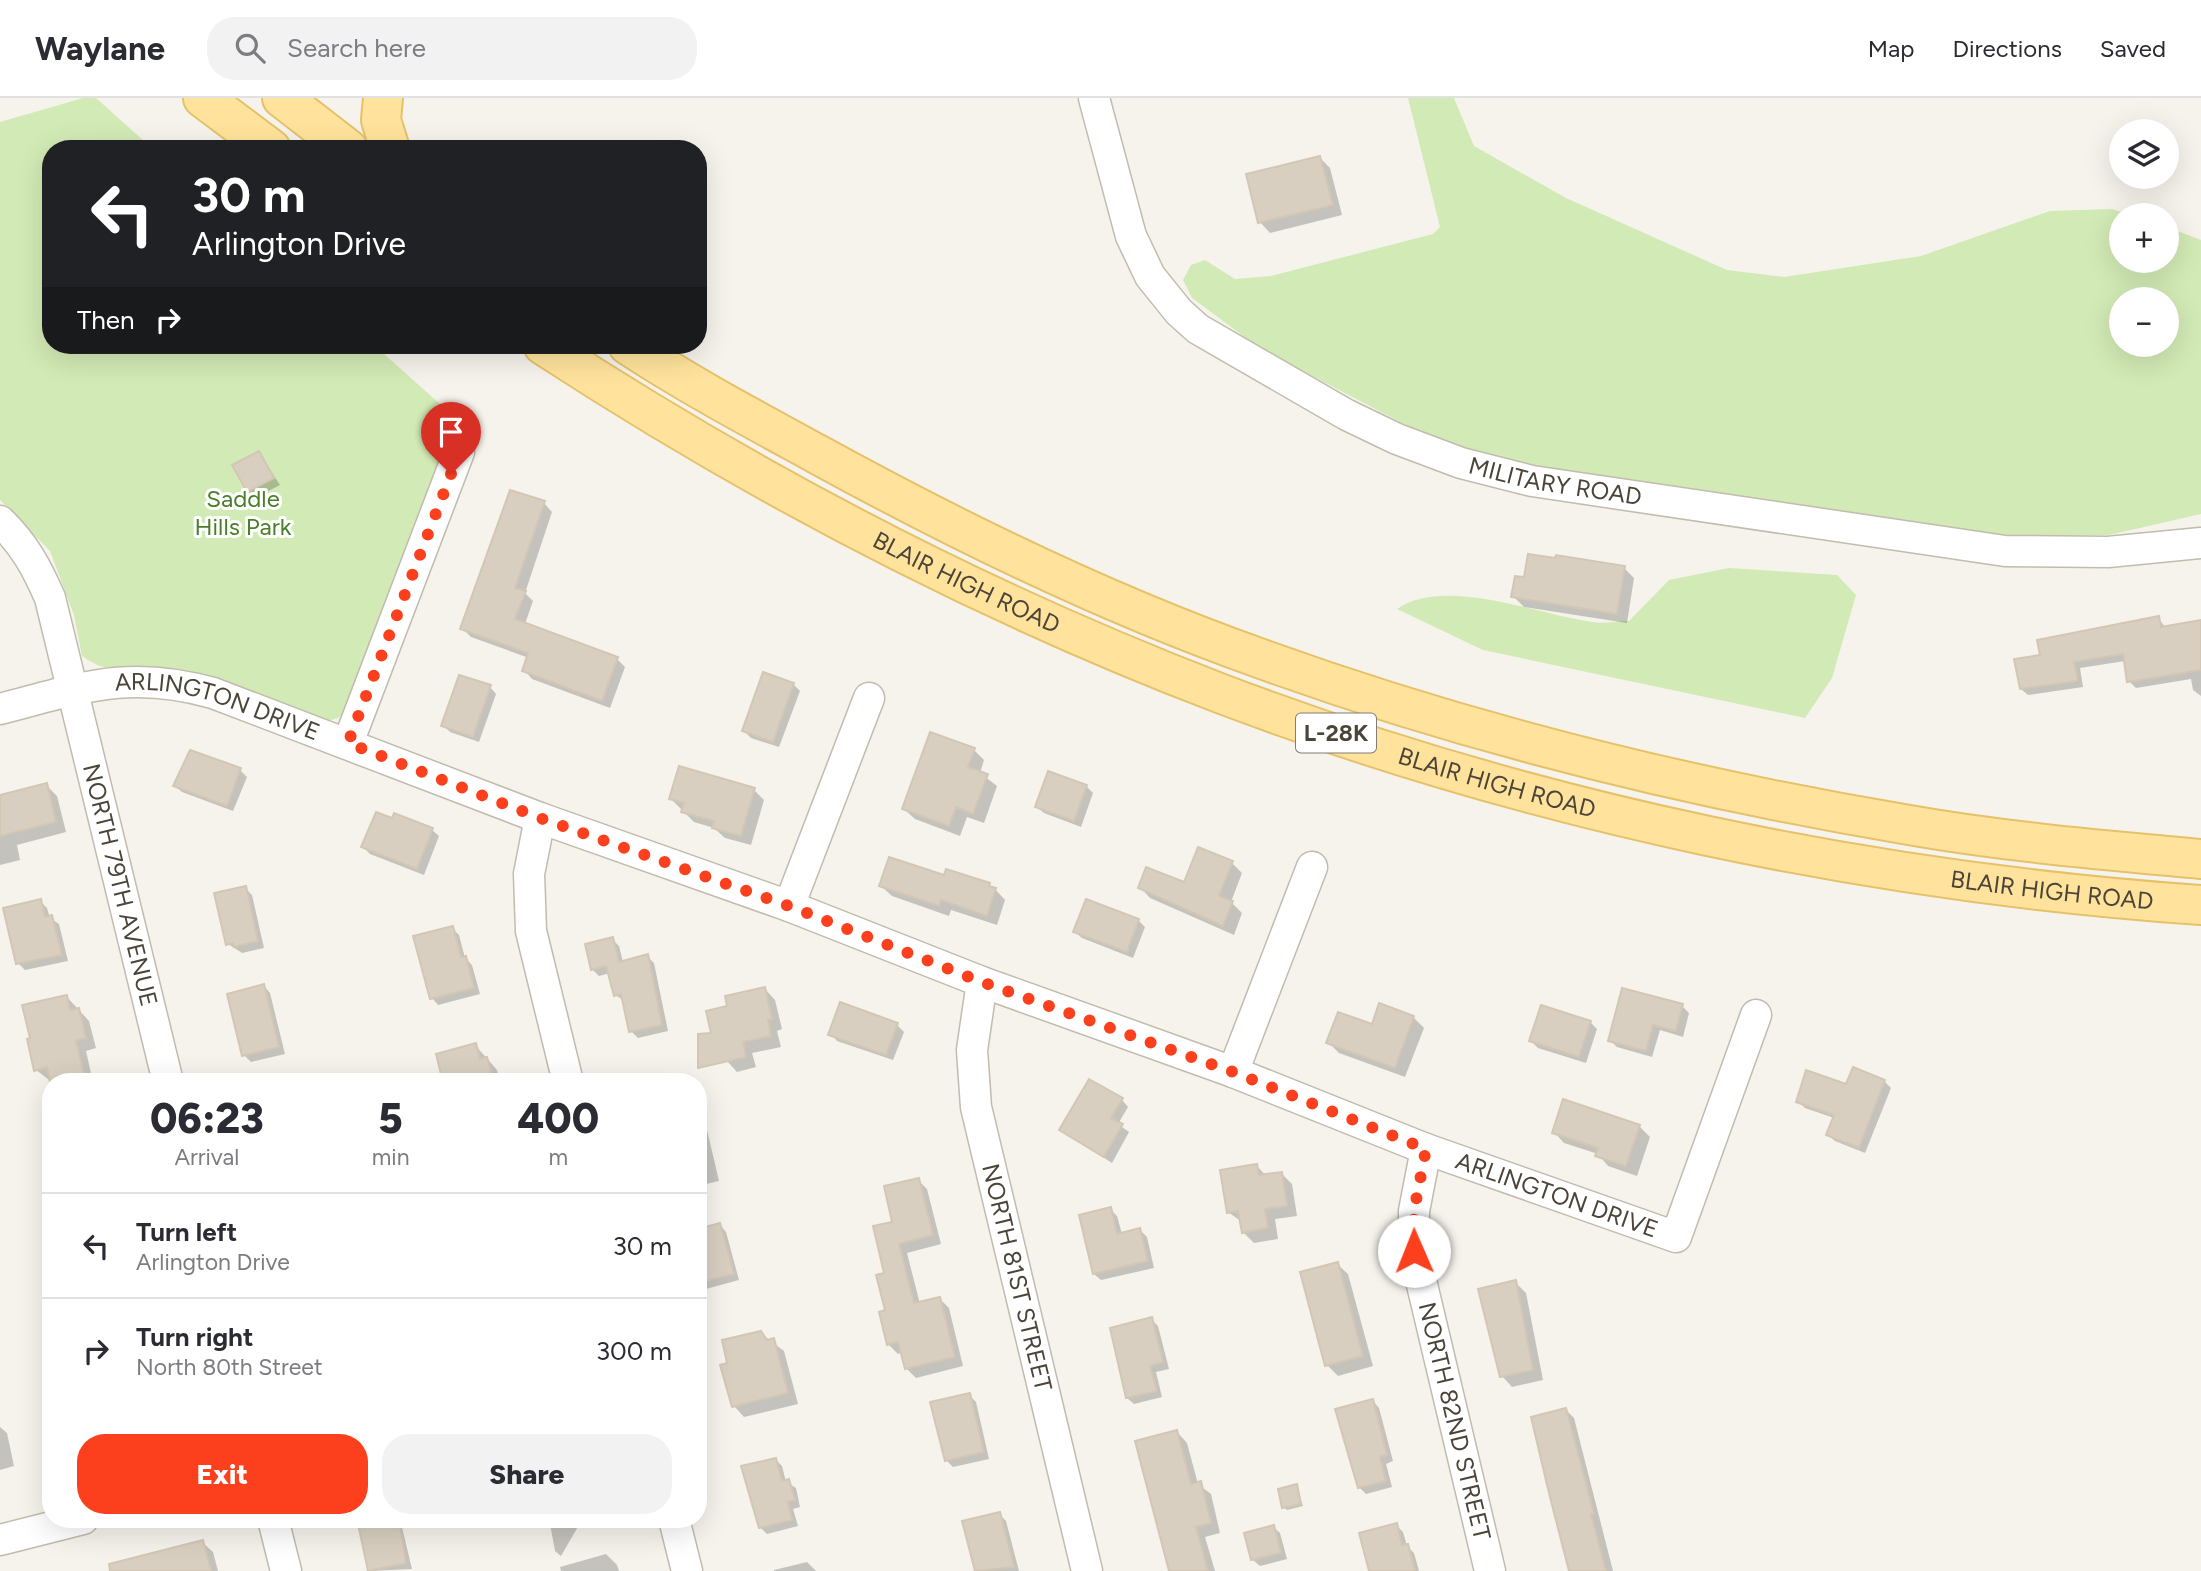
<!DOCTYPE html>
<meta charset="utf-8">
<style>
body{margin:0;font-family:Figtree,sans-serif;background:#f2f2f3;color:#2b2b33;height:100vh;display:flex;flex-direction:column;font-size:26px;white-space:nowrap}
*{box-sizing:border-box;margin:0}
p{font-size:23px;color:#7c7c81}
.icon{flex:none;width:38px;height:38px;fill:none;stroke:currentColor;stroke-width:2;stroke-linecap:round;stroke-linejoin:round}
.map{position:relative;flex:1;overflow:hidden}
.sheet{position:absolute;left:42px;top:975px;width:665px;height:455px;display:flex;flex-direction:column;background:#fff;border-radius:28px;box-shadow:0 7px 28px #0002}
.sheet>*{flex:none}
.banner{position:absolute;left:42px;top:42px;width:665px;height:214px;border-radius:28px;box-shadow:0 7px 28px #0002;background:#202124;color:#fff;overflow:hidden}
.buttons{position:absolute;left:2109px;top:21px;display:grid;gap:14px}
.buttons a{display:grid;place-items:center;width:70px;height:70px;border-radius:50%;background:#fff;box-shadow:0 7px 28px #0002;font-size:35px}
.pin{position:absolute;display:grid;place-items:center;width:60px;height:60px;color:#fff;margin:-72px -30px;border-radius:50% 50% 50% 0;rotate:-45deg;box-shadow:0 0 7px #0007}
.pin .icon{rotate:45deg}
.me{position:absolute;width:77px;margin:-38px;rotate:359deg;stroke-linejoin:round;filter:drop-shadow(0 0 5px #0008)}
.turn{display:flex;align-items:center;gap:24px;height:147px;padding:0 35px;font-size:32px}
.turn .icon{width:91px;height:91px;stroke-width:2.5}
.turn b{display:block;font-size:49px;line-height:60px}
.then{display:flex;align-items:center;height:66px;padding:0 35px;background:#0003;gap:14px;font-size:26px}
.eta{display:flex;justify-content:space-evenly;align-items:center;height:119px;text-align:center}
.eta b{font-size:42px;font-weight:800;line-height:49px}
.cta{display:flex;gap:14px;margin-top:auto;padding:14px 35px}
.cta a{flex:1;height:80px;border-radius:28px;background:#fc3f1d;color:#fff;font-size:28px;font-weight:800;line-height:80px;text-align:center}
.cta a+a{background:#f2f2f3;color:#2b2b33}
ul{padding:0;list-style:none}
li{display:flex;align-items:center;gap:21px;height:105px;padding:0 35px;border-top:2px solid #e1e1e2}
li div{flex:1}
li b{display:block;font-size:26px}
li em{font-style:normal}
header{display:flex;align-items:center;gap:42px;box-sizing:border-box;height:98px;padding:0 35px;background:#fff;border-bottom:2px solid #e1e1e2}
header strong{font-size:33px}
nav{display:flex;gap:38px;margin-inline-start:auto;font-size:24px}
.search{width:490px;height:63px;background:#f2f2f3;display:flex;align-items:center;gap:18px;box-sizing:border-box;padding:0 24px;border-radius:28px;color:#7c7c81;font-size:26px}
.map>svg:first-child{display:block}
.green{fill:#d2eab5;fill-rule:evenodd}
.shadow{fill:#0003}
.building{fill:#d8cfc1;stroke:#d3c7b4;stroke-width:2}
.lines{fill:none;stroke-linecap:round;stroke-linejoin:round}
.minor-casing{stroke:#c2bbae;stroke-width:33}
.major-casing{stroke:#e6c16a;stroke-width:42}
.minor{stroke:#fff;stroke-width:30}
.major{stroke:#ffe39c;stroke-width:38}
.route{stroke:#fc3f1d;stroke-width:12;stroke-dasharray:0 21.6}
.labels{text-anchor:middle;stroke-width:6;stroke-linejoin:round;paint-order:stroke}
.shield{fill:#fff;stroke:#817c74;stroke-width:2}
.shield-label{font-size:23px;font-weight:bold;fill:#4b4439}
.street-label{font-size:24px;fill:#4b4439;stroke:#fff}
.park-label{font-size:24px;fill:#4a7f2a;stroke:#fff}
</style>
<header>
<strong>Waylane</strong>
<div class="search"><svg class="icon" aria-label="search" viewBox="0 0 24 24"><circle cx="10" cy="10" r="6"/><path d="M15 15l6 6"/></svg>Search here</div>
<nav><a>Map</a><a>Directions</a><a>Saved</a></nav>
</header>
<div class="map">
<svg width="2201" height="1473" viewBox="0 0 2201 1473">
<rect width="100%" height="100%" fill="#f6f3ec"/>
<!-- green -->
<g class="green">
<path d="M83 0H96L153 51H51V247H374L459 323 349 608C342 620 335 623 321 622 267 601 211 574 153 569 119 566 114 580 82 558L74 517 50 453 0 402V24Z"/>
<path d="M1408 0H1454L1474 48 1566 100 1727 172 1784 179 1921 158 2050 113 2112 111 2131 117H2121V163H2166L2167 129 2201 142V416L2109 437 1996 439 1535 370 1444 347 1261 251 1192 200 1183 182 1191 167 1205 162 1235 181 1271 178 1433 136 1440 129ZM2121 201H2166V247H2121Z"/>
<path d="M1729 470 1837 477 1856 497 1832 580 1805 620 1483 552 1397 511C1444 478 1537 516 1592 524 1604 526 1617 523 1629 523L1669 482Z"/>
</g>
<!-- shadow -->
<g class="shadow">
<path d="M1320 60 1330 70 1342 117 1270 135 1260 124Z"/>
<path d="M259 355 280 387 255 400 248 393Z"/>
<path d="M544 405 552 414 525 495 533 503 525 526 617 561 625 569 610 610 532 581 524 572 529 560 471 539 462 530Z"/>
<path d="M1557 462 1624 470 1634 480 1627 525 1524 509 1513 498 1525 481Z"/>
<path d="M2158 520 2166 530 2201 524V598L2193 592 2191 581 2136 590 2129 583 2125 563 2080 570 2083 589 2028 597 2021 591 2042 558Z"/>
<path d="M793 586 800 593 779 649 751 640 744 633Z"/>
<path d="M490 589 496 596 479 644 450 634 443 627Z"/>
<path d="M974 652 984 662 980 675 997 688 984 725 967 719 960 738 915 721 904 711Z"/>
<path d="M240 672 247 679 233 713 182 694 175 688Z"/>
<path d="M46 687 57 698 66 734 17 747 20 762 0 767V699Z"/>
<path d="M1086 688 1093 695 1081 729 1044 715 1037 709Z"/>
<path d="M754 692 764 702 751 747 725 740 714 730 694 724 671 701Z"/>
<path d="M432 732 439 738 424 777 370 756 363 749Z"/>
<path d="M1232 765 1242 775 1231 804 1242 815 1234 837 1150 800 1140 789 1185 786Z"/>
<path d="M945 779 989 787 995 791 1005 802 997 827 951 812 949 818 892 798 881 788Z"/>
<path d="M245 790 252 797 264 850 242 855 228 846Z"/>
<path d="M40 803 47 810 50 820 59 826 68 863 25 872 18 865Z"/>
<path d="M1138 822 1145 829 1133 860 1082 840 1075 834Z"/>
<path d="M452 830 459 837 465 860 472 867 480 896 438 907 432 900Z"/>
<path d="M612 841 619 848 623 864 647 858 654 865 668 933 638 940 631 933 625 903 615 897 610 875 599 878 592 871Z"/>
<path d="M264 888 270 895 285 956 251 964 244 957Z"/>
<path d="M765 891 775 902 782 931 777 933 781 949 752 955 756 969 737 974 727 963 729 909Z"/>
<path d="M66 898 89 923 96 950 86 953 93 984H52L36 972 24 909Z"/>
<path d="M1682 908 1689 915 1683 939 1660 932 1652 959 1617 949 1610 942Z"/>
<path d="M1413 919 1424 930 1405 979 1339 955 1328 944 1373 928Z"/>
<path d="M1590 924 1597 931 1586 965 1538 950 1531 943Z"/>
<path d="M897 927 904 934 893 962 837 943 831 936Z"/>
<path d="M475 947 497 972 500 984H445Z"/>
<path d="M1884 983 1891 990 1865 1055 1835 1043 1828 1037 1834 1020 1805 1010 1798 1003 1847 988Z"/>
<path d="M1122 1002 1128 1009 1118 1026 1129 1034 1112 1065 1061 1032Z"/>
<path d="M698 1014 704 1019 719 1083 698 1088Z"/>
<path d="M1639 1028 1650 1039 1637 1078 1608 1068 1598 1056 1564 1045 1554 1034Z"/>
<path d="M1257 1068 1266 1078 1281 1075 1292 1086 1297 1118 1275 1121 1278 1141 1254 1145 1243 1134 1242 1124 1228 1114Z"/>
<path d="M918 1082 927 1091 941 1146 907 1155 920 1206 940 1201 949 1210 963 1268 916 1280 906 1270 902 1254 898 1256 888 1246 886 1177 894 1125Z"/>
<path d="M1110 1111 1117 1118 1122 1136 1140 1132 1147 1139 1154 1170 1101 1182 1094 1176Z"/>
<path d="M720 1127 726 1134 739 1182 706 1191 700 1184Z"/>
<path d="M1337 1166 1348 1176 1373 1268 1338 1278 1327 1267Z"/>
<path d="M1515 1184 1526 1195 1543 1282 1512 1289 1502 1278Z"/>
<path d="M1151 1221 1158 1228 1169 1271 1156 1274 1162 1299 1134 1306 1127 1300Z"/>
<path d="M760 1235 784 1253 798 1306 744 1319 734 1308 729 1266Z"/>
<path d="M969 1297 976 1304 989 1361 953 1369 946 1362Z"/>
<path d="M1373 1303 1379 1310 1393 1363 1386 1366 1392 1389 1366 1396 1359 1389Z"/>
<path d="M1566 1312 1574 1320 1613 1473H1571Z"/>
<path d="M0 1329 7 1335 14 1368 0 1372Z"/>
<path d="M1177 1334 1187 1345 1198 1386 1211 1396 1220 1435 1205 1439 1215 1473H1171Z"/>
<path d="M776 1362 782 1368 786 1384 796 1390 800 1409 793 1411 798 1428 767 1436 760 1429Z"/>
<path d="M1296 1388 1303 1408 1287 1412 1284 1409Z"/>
<path d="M999 1416 1006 1423 1019 1473H977L965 1424Z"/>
<path d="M359 1421H400L412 1471 371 1473Z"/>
<path d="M545 1421H603L579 1427 561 1458 555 1453 550 1426Z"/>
<path d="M1396 1427 1403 1434 1407 1448 1414 1455 1419 1473H1370Z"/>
<path d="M1273 1429 1280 1435 1287 1461 1260 1468 1253 1462Z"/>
<path d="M202 1444 213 1454 218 1473H112Z"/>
<path d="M606 1456 617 1467 619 1473H561L560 1469Z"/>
<path d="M807 1464 816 1473H774V1472Z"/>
</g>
<!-- building -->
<g class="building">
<path d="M1320 58 1333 107 1258 125 1246 76Z"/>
<path d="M259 353 274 380 247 394 232 367Z"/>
<path d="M510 392 545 403 515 490 526 493 515 521 618 559 602 603 522 573 528 555 460 531Z"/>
<path d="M1528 456 1555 460 1556 457 1625 468 1617 516 1511 499 1515 478 1524 479Z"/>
<path d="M2159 518 2161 529 2201 522V572L2127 584 2123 556 2074 564 2078 583 2020 591 2014 561 2040 557 2037 542Z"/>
<path d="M763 574 794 585 773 644 742 633Z"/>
<path d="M459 577 491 587 473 639 441 628Z"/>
<path d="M930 634 975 650 968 669 988 676 973 716 956 709 949 728 902 711Z"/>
<path d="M190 652 241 670 227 708 173 688Z"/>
<path d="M679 668 755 690 741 738 712 730 714 723 681 714 684 705 669 701Z"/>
<path d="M1048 673 1087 687 1074 723 1035 709Z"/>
<path d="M47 685 56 724 0 738V697Z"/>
<path d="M376 714 392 720 394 715 433 730 417 771 361 749Z"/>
<path d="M1198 749 1233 763 1219 798 1233 803 1223 828 1138 790 1146 769 1184 784Z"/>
<path d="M889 759 944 777 946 771 990 785 989 788 996 790 987 818 941 802 939 808 879 788Z"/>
<path d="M246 788 258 843 234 849 233 845 226 847 214 795Z"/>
<path d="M41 801 45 819 52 817 62 857 16 866 3 810Z"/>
<path d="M1086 801 1139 821 1127 854 1073 834Z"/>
<path d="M453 828 461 859 466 858 474 890 430 901 413 838Z"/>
<path d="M613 839 619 864 648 856 662 927 629 934 621 896 614 898 606 868 591 872 585 846Z"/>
<path d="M264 886 279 949 242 958 227 896Z"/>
<path d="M765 889 772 921 768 922 771 938 743 944 746 959 698 970V936L711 935 706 913 727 908 725 898Z"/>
<path d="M1622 890 1683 906 1676 933 1653 927 1646 953 1608 943Z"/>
<path d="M67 897 70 912 79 910 86 940 76 943 86 984H50L47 969 34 973 27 941 30 940 22 907Z"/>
<path d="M840 904 898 925 886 957 828 937Z"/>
<path d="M1379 905 1414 918 1395 970 1326 945 1338 914 1372 926Z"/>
<path d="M1541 907 1591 923 1579 959 1529 943Z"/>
<path d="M476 945 480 961 487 959 494 984H443L436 956Z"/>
<path d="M1853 969 1885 982 1859 1050 1826 1037 1834 1017 1796 1004 1806 972 1846 986Z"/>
<path d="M1089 981 1123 1000 1111 1020 1123 1026 1104 1059 1059 1032Z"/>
<path d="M1563 1001 1640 1027 1626 1068 1595 1058 1598 1050 1552 1035Z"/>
<path d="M1257 1066 1259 1077 1282 1074 1287 1108 1265 1111 1268 1130 1242 1135 1238 1113 1227 1115 1220 1072Z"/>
<path d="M919 1080 933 1137 899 1146 914 1205 940 1199 955 1259 905 1271 898 1244 887 1247 879 1214 885 1212 876 1177 884 1175 873 1128 892 1124 884 1088Z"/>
<path d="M1111 1109 1117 1136 1140 1130 1148 1163 1093 1176 1079 1117Z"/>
<path d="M720 1125 734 1176 698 1185V1131Z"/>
<path d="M1338 1164 1363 1258 1325 1268 1300 1174Z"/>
<path d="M1516 1182 1533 1272 1500 1279 1478 1191Z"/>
<path d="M1152 1219 1163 1264 1150 1268 1157 1293 1126 1300 1110 1230Z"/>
<path d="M761 1233 767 1242 774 1240 788 1295 732 1309 720 1267 727 1265 722 1242Z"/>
<path d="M970 1295 984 1354 945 1363 930 1304Z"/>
<path d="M1373 1301 1387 1357 1380 1359 1386 1383 1358 1390 1335 1311Z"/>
<path d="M1566 1310 1594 1416H1591L1606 1473H1569L1549 1395 1531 1319Z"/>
<path d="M1177 1332 1191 1386 1201 1383 1211 1425 1196 1429 1208 1473H1169L1135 1343Z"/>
<path d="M776 1360 782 1383 789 1381 795 1402 788 1404 792 1422 759 1430 741 1368Z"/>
<path d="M1297 1386 1301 1406 1282 1410 1278 1391Z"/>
<path d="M1000 1414 1014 1469 975 1473 962 1423Z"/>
<path d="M357 1421H399L406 1465 368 1473Z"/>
<path d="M1397 1425 1402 1447 1408 1446 1415 1473H1369L1359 1435Z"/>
<path d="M1274 1427 1281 1455 1251 1462 1244 1435Z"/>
<path d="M203 1442 211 1473H110L109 1466Z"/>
</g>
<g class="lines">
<defs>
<g id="minor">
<path id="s1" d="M1094 0 1131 138 1150 178 1179 214 1198 231 1347 317 1397 341 1461 365 1532 383 2005 453 2108 454 2201 445"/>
<path id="s2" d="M0 423C24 446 37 470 50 500L168 984"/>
<path id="s3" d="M0 611C82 590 128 571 213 595L540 720 789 808 982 884 1233 974 1426 1051 1676 1139 1756 917"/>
<path d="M348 645 459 354"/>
<path d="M540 720 529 776 531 833 568 984"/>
<path d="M789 808 869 600"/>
<path id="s4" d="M982 884 972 952 976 1009 1087 1473"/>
<path d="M1233 974 1312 769"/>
<path id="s5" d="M1426 1051 1414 1113V1153L1490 1473"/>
<path d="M273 1421 286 1473"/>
<path d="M674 1421 687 1473"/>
<path d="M0 1442 83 1421"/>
</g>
<g id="major">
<path d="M203 0 271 51"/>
<path d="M282 0 348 51"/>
<path d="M383 0 381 22 390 51"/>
<path id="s6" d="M543 247C756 386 984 505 1222 596 1534 714 1869 784 2201 807"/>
<path d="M628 247C689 287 753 321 817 356 959 434 1106 506 1259 560 1469 636 1689 690 1909 727 2006 744 2104 752 2201 761"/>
</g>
</defs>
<!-- minor casing -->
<use href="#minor" class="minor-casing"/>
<!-- major casing -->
<use href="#major" class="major-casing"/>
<!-- minor -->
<use href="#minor" class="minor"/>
<!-- major -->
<use href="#major" class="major"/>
</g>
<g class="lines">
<!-- route -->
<path class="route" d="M451 376 348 645 540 720 789 808 982 884 1233 974 1426 1051 1414 1113V1153"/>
</g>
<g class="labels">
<!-- shield labels -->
<rect class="shield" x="1296" y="615.5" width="80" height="39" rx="5"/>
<g class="shield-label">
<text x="1336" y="643">L-28K</text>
</g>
<!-- street labels -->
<g class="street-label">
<text dy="8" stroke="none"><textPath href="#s1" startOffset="651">MILITARY ROAD</textPath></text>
<text dy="8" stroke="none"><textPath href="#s6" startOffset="486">BLAIR HIGH ROAD</textPath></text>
<text dy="8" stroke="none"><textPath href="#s3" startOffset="224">ARLINGTON DRIVE</textPath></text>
<text dy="8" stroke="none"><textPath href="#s6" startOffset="1054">BLAIR HIGH ROAD</textPath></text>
<text dy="8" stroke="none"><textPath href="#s2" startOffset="388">NORTH 79TH AVENUE</textPath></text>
<text dy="8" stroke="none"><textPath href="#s6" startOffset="1620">BLAIR HIGH ROAD</textPath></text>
<text dy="8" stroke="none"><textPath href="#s3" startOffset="1652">ARLINGTON DRIVE</textPath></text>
<text dy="8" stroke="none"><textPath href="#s4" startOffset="301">NORTH 81ST STREET</textPath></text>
<text dy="8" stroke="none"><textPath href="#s5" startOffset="278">NORTH 82ND STREET</textPath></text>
</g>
<!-- park labels -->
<g class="park-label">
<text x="243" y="409">Saddle<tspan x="243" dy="28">Hills Park</tspan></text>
</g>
</g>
</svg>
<div class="buttons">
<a><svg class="icon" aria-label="layers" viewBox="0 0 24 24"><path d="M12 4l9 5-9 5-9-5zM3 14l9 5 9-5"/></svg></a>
<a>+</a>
<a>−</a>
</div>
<div class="pin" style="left:451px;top:376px;background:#d93025"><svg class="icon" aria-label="arrive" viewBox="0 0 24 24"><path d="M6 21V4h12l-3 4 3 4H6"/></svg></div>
<svg class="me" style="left:1414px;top:1153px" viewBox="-20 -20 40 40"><circle r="19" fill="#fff"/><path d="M0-13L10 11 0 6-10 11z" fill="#fc3f1d"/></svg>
<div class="banner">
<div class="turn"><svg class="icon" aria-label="left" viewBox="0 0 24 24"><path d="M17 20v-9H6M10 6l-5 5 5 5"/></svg><div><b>30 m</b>Arlington Drive</div></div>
<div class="then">Then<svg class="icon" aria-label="right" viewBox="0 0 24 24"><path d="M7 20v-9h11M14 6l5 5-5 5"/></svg></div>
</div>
<section class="sheet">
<div class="eta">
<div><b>06:23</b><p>Arrival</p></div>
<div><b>5</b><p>min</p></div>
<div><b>400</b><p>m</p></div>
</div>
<ul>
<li><svg class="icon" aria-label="left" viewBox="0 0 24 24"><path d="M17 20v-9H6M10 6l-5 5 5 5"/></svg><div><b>Turn left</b><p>Arlington Drive</p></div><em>30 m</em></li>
<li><svg class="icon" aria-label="right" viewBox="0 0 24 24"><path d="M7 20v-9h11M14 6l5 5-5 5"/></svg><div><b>Turn right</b><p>North 80th Street</p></div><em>300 m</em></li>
</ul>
<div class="cta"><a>Exit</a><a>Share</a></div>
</section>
</div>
